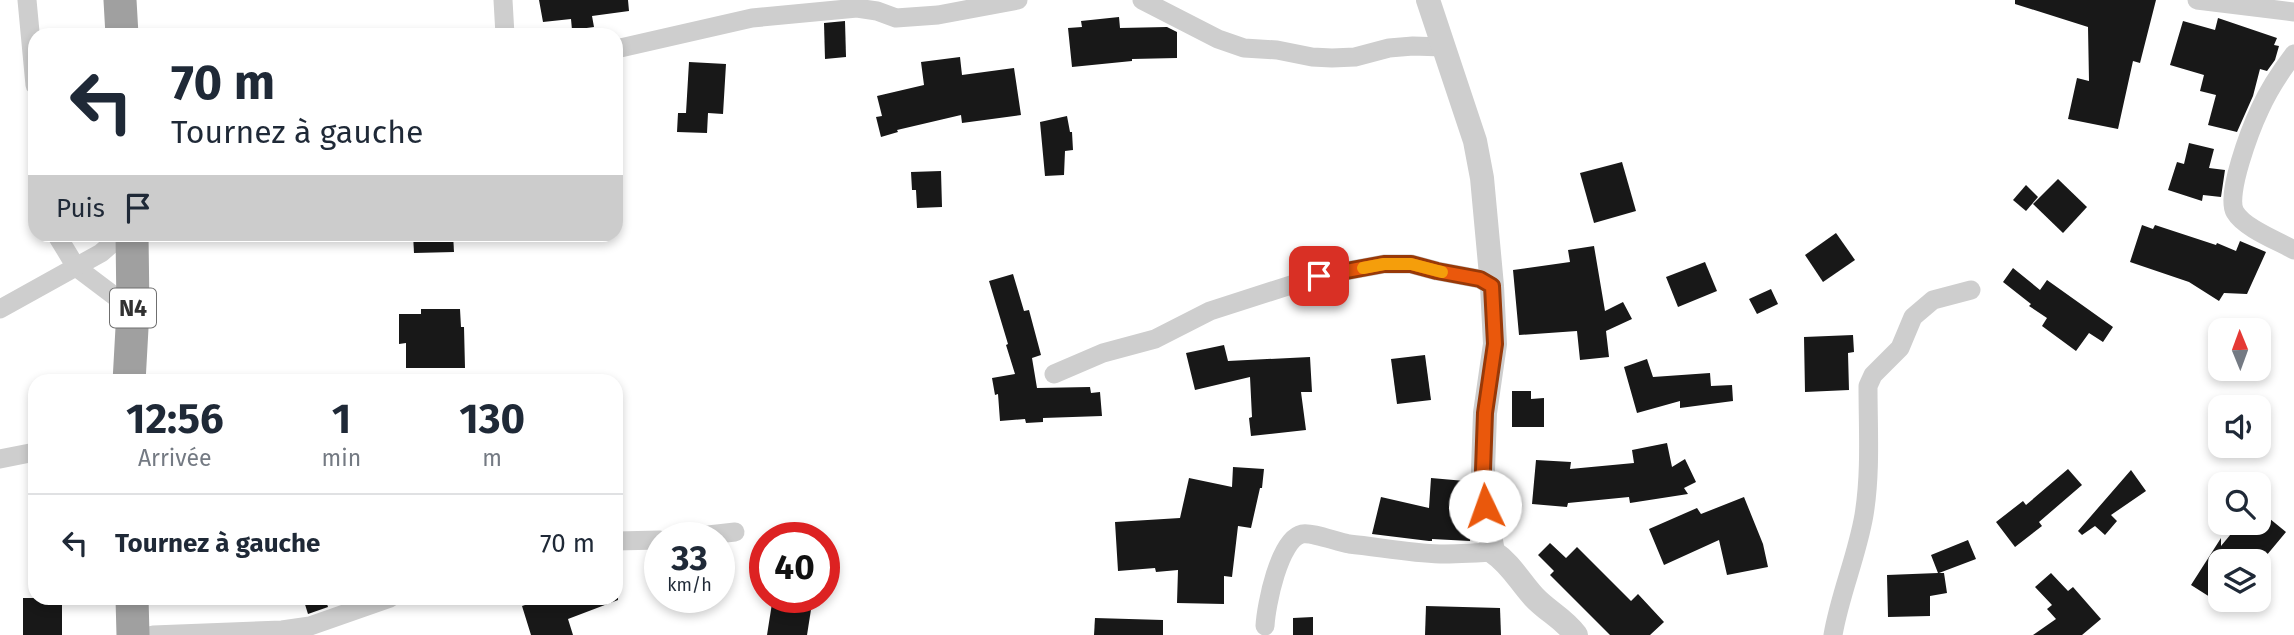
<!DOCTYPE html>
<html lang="fr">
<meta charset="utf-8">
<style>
body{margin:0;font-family:"Fira Sans",sans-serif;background:#f2f2f3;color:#1f2937;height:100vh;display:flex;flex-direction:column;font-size:26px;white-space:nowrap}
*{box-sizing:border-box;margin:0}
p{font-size:23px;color:#747a83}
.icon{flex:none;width:38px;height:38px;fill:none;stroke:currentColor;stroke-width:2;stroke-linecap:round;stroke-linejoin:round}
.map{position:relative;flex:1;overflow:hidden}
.drawer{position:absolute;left:28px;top:374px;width:595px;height:231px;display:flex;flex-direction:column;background:#fff;border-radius:21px;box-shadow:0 4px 10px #0003}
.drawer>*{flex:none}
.top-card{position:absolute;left:28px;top:28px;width:595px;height:214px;border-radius:21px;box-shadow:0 4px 10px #0003;background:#fff;color:#1f2937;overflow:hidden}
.needle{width:46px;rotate:359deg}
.buttons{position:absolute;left:2208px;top:318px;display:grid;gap:14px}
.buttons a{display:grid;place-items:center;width:63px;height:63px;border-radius:14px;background:#fff;box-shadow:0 4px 10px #0003;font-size:35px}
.speed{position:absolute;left:644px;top:522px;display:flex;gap:14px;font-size:35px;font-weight:700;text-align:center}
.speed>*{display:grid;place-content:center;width:91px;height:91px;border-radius:50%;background:#fff;box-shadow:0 4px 10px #0003;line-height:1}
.speed small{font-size:18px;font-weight:400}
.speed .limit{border:10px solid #d22;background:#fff;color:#111}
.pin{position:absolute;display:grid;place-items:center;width:60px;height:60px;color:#fff;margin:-30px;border-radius:14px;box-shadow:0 4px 10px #0006}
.me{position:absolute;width:77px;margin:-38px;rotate:357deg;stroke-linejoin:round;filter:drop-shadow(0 0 5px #0008)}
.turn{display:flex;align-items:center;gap:24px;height:147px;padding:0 28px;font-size:32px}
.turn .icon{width:91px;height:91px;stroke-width:2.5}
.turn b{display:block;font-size:49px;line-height:60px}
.then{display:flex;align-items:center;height:66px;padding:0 28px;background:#0003;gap:14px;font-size:26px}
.eta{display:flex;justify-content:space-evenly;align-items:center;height:119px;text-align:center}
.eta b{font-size:42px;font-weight:700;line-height:49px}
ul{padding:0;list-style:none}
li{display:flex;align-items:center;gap:21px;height:98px;padding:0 28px;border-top:2px solid #e0e1e3}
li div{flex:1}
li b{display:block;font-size:26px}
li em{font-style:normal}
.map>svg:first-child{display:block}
.building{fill:#181818}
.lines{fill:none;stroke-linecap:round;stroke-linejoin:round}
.minor{stroke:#cecece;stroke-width:19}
.tertiary{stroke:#cecece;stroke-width:24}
.trunk{stroke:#a0a0a0;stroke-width:33}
.route-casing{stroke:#983908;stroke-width:18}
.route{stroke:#ea580c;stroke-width:12}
.slow{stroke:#f59e0b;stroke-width:12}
.labels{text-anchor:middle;stroke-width:7;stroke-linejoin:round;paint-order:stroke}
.shield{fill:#fff;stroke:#6f6f6f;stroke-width:2}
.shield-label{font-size:23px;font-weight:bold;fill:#313131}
</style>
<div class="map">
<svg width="2294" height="635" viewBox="0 0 2294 635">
<rect width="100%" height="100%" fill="#fff"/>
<!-- building -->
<g class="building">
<path d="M539 0H628L629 11 592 16 594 27 572 30 571 19 543 22Z"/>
<path d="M2015 0H2156L2140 63 2133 61 2118 129 2068 119 2077 78 2089 81 2088 27 2015 4Z"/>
<path d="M1119 17 1120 28 1167 27 1177 32V58L1132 59V61L1072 67 1068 28 1082 27 1081 21Z"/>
<path d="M2218 18 2277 38 2274 45 2279 46 2275 60 2267 71 2260 69 2253 96 2237 132 2208 125 2216 95 2200 91 2204 75 2170 65 2183 21 2215 30Z"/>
<path d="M845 21 846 57 825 59 824 23Z"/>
<path d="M960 57 962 75 1014 68 1021 115 962 123 961 115 897 130 898 132 881 137 876 117 882 116 877 96 924 85 921 62Z"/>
<path d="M689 62 726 64 723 114 708 113 707 133 677 132 678 113H686Z"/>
<path d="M1067 116 1070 132H1072L1073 150 1065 151 1064 175 1045 176 1040 122Z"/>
<path d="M2189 143 2214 149 2209 168 2225 170 2221 197 2203 195 2202 201 2168 190 2177 162 2184 164Z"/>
<path d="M1622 162 1636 211 1594 223 1580 173Z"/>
<path d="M941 171 942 207 917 208 916 190H912L911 172Z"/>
<path d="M2058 179 2087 207 2063 233 2033 204Z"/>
<path d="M2026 185 2038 197 2026 211 2013 200Z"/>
<path d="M2142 225 2153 229 2155 225 2216 245 2217 243 2236 251 2240 241 2266 252 2247 294 2224 293 2219 301 2189 282 2130 262Z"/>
<path d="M1836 233 1855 260 1823 282 1805 255Z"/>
<path d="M413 234H453L454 252 414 253Z"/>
<path d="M1594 246 1605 311 1623 302 1632 319 1606 331 1609 357 1580 360 1577 331 1519 335 1513 270 1570 262 1568 250Z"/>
<path d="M1705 262 1717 291 1678 307 1666 277Z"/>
<path d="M2013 268 2040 290 2047 280 2113 327 2103 342 2089 333 2076 351 2042 326 2047 318 2029 306 2031 304 2003 282Z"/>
<path d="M1013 274 1024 311 1029 310 1041 355 1032 358 1037 388 1090 387 1091 393 1100 392 1102 416 1043 418V422L1026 423 1025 419 1000 421 998 394 995 395 992 378 1015 374 1006 345 1008 344 989 281Z"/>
<path d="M1771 289 1778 304 1757 314 1749 299Z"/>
<path d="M421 309H460L461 327H464L465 368H406V343L399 344V314H421Z"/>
<path d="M1853 335 1854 352 1848 353 1849 390 1805 392 1804 337Z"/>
<path d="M1224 345 1228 361 1310 357 1312 392H1301L1306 430 1251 436 1249 418 1252 417 1250 377 1195 390 1186 353Z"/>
<path d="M1425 355 1431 400 1397 404 1391 359Z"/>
<path d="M1647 359 1653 377 1710 373 1711 386 1732 385 1733 401 1680 408V401L1637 413 1624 367Z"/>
<path d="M1512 391H1531V399L1544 398V427H1512Z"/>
<path d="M1667 443 1672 467 1685 459 1696 482 1684 488 1688 494 1630 503 1629 497 1568 503 1567 507 1532 504 1536 460 1571 462 1570 469 1634 463 1632 450Z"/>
<path d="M1233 467 1264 469 1262 488H1260L1251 528 1238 526 1232 577 1224 576V604L1177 603 1178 570 1156 572 1155 568 1118 571 1115 522 1180 518 1189 478 1232 487Z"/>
<path d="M2068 469 2082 485 2039 522 2042 526 2015 547 1996 522 2023 501 2026 505Z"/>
<path d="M2131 470 2146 491 2111 515 2117 521 2105 535 2095 526 2082 535 2078 531Z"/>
<path d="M1431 478 1465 481 1464 497 1470 498 1472 519 1470 541 1432 539V541H1429L1372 534 1381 497 1429 508Z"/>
<path d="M1744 497 1763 544 1768 567 1727 575 1719 540 1664 565 1649 529 1697 508 1701 514Z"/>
<path d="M2259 510 2286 532 2261 562H2221V604L2191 585 2221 538V546L2240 523H2259Z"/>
<path d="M1968 540 1976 559 1939 573H1944L1947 593 1930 596V616L1888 617 1887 575 1938 573 1931 555Z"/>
<path d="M1550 543 1566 558 1577 547 1631 601 1638 594 1664 622 1650 635H1610L1550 575 1554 571 1538 555Z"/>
<path d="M2051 573 2068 591 2073 587 2101 619 2082 635H2033L2056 619 2047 609 2052 605 2035 587Z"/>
<path d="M773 597H813L807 635H767Z"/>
<rect x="23" y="598" width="39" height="37"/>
<path d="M303 598H325L328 607 308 614Z"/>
<path d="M546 598H618V600L568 619 573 635H531L522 606Z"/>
<path d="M1426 606 1500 608 1501 635H1425Z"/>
<path d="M1313 617V635H1293V618Z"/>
<path d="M1095 618 1163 620V635H1094Z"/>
</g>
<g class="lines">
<!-- minor -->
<g class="minor">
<path d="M27 0 35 85"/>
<path d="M503 0 505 35"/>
<path d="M1142 0 1218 39 1244 48 1277 50 1312 57 1332 58 1355 57 1389 48 1413 46 1443 47"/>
<path d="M2197 0 2294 12"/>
<path d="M616 49 752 18 857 8 877 11 896 18 938 15 1018 0"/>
<path d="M2294 54C2281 71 2269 89 2260 109 2251 128 2225 195 2235 212 2244 228 2278 241 2294 250"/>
<path d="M56 234 76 267 133 310"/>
<path d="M0 309 101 253 123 234"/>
<path d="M1054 374 1103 353 1155 339 1210 311 1319 276 1384 264H1411L1437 271 1480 279 1492 286"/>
<path d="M0 459 35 452"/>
<path d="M690 537 735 532"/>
<path d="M616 541 660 540"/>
<path d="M1265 626C1266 606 1279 539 1302 534 1312 532 1337 542 1349 544 1379 547 1409 553 1440 554 1457 554 1475 553 1493 552"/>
<path d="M153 635 282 630 310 626 390 598"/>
<path d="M1833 635C1840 594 1857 556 1864 515 1871 472 1868 429 1868 386L1873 375 1900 348 1913 317 1933 300 1971 290"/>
</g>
<!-- tertiary -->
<path class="tertiary" d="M1428 0 1475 141 1482 178 1492 286 1495 344 1485 413 1483 470 1485 506 1493 552C1511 564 1520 582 1534 597 1548 612 1562 617 1576 635"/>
<!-- trunk -->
<g class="trunk">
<path d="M120 0 122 35"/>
<path d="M129 382 133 310 132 234"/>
<path d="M132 598 133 635"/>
</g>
</g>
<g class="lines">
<defs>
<path id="route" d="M1319 276 1384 264H1411L1437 271 1480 279 1492 286 1495 344 1485 413 1483 470 1485 506"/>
</defs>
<!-- route casing -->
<use href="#route" class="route-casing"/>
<!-- route -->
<use href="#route" class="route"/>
<!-- slow -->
<path class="slow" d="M1363 268 1384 264H1411L1442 272"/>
</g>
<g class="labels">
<!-- shield labels -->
<rect class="shield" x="110" y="288.5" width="46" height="39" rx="5"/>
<g class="shield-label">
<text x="133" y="316">N4</text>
</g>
</g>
</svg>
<div class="buttons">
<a><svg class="needle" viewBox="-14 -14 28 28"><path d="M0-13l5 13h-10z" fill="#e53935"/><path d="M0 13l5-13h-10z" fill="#747a83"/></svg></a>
<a><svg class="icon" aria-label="sound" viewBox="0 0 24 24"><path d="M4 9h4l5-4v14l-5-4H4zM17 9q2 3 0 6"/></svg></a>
<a><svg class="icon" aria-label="search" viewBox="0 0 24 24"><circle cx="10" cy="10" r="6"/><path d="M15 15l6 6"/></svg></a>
<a><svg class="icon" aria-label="layers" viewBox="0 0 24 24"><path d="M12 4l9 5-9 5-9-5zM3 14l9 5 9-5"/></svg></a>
</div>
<div class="speed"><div>33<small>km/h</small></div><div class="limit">40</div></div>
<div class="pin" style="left:1319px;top:276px;background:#d93025"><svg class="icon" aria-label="arrive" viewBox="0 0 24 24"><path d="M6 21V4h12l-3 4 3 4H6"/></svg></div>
<svg class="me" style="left:1485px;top:506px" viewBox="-20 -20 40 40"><circle r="19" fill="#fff"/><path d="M0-13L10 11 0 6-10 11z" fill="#ea580c"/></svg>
<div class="top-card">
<div class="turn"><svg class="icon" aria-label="left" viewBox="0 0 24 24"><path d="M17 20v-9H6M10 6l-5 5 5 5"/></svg><div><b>70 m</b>Tournez à gauche</div></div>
<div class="then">Puis<svg class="icon" aria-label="arrive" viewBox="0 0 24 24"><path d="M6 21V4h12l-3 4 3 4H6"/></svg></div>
</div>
<section class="drawer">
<div class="eta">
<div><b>12:56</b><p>Arrivée</p></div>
<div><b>1</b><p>min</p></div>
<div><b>130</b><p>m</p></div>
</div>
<ul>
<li><svg class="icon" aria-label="left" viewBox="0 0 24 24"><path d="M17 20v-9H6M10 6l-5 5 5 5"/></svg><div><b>Tournez à gauche</b></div><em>70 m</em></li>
</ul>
</section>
</div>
